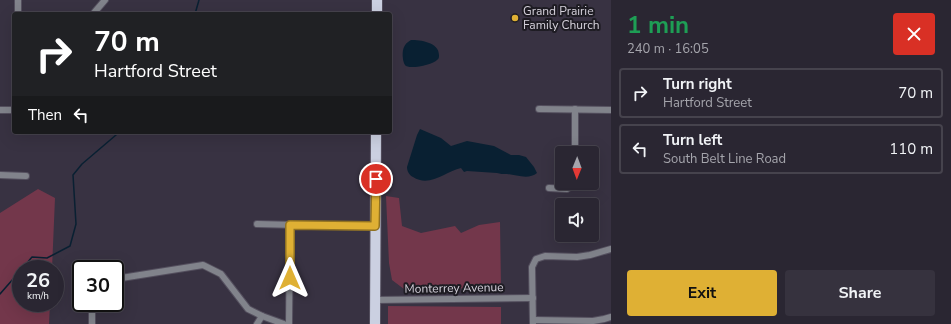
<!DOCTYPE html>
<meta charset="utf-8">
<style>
body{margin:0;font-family:"Nunito Sans",sans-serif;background:#36323e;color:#f1f3f6;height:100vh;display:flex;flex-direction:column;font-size:15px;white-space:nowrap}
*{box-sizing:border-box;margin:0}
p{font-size:13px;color:#a5a5ac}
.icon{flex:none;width:22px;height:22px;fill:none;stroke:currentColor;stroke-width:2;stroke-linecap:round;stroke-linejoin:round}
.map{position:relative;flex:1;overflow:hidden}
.panel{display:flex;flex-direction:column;background:#2a2632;width:340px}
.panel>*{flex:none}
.guide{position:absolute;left:12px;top:12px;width:380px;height:122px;border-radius:4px;box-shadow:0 4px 16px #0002,0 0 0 1px #46434d;background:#202124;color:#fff;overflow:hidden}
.needle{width:26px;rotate:181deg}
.tools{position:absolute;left:555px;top:146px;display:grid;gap:8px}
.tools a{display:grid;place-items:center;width:44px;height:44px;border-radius:4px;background:#2a2632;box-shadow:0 4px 16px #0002,0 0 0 1px #46434d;font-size:20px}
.speed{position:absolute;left:12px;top:260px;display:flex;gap:8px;font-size:20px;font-weight:700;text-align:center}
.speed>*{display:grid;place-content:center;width:52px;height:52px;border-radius:50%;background:#2a2632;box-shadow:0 4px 16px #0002,0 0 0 1px #46434d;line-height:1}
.speed small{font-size:10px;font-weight:400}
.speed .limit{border:2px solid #111;border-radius:6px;background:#fff;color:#111}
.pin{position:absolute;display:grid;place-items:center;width:34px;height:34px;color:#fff;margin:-17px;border:2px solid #fff;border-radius:50%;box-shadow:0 1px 4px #0007}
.me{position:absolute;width:44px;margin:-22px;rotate:0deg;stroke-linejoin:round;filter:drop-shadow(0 0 3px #0008)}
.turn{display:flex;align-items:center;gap:14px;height:84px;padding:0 16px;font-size:18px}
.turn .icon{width:52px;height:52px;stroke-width:2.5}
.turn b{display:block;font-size:28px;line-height:34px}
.then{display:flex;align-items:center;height:38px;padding:0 16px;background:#0003;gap:8px;font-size:15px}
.round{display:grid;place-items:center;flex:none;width:42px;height:42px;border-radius:4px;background:#36323e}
.head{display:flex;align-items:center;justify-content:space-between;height:68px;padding:0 16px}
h1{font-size:24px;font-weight:700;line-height:30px;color:#1e9e55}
.action{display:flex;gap:8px;margin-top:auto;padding:8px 16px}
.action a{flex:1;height:46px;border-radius:4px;background:#dfb034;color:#111;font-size:16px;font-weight:700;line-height:46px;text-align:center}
.action a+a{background:#36323e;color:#f1f3f6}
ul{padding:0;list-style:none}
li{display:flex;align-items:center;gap:12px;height:50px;margin:0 8px 6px;padding:0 8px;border:2px solid #46434d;border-radius:4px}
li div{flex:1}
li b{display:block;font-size:15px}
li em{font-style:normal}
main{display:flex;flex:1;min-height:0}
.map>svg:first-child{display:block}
.green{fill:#73374b}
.water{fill:#092032}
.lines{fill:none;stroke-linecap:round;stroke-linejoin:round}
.stream{stroke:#092032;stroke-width:1.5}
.minor-casing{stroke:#544f5e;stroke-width:8}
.primary-casing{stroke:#544f5e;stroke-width:12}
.minor{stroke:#81838b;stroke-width:6}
.primary{stroke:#cbd0e1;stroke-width:10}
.route-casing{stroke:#917222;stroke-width:10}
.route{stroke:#dfb034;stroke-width:7}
.poi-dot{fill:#dfb034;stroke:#1e1c23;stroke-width:1.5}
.labels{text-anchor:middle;stroke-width:4;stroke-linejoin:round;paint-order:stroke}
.poi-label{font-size:12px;fill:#d5d1db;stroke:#1e1c23;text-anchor:start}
.street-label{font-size:12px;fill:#d5d1db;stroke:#1e1c23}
</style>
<main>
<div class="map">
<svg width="611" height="324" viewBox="0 0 611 324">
<rect width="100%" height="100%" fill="#383242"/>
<!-- green -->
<g class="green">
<path d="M38 189 55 198 52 269H21V303H50L49 324H0V213Z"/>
<path d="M386 196 399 198 402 226 421 233 455 226 461 233 479 225 500 222 501 288 404 289 392 280 389 263Z"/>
<path d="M388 306 501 307V324H388Z"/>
</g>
<!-- water -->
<g class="water">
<path d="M411 40C420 40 439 42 439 55 439 57 439 59 437 60 433 65 408 70 405 65 404 64 403 60 403 59 402 51 403 44 411 40Z"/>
<path d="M420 129 441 138 451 146 467 141 494 146 511 155H519L526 157 534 167 537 173C529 180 516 175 507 174 503 174 500 174 497 173L467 171 464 172 461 168C446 171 430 188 413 177 409 175 407 171 407 167L417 135Z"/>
</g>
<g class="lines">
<!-- stream -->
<g class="stream">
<path d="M195 14 199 0"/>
<path d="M22 269 32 257 47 258 70 246 76 224 73 175 82 164 116 135 118 132"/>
<path d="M0 294 21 270"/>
</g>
<defs>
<g id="minor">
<path d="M18 14V0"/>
<path d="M93 14 105 0"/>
<path d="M539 109 611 110"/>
<path d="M0 110H14"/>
<path d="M575 153V109"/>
<path d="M0 175 26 176"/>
<path d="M549 188 567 189 573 184V183"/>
<path d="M257 224 375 227"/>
<path d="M115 279 203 265 221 274 248 309 262 316 284 324"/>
<path d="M375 300 533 298"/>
<path d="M533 320 593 321 604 319 611 317"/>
<path d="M92 324V303"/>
<path d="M257 324 262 316"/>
<path d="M289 324 290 225"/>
<path d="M533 324 532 267 536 259 545 256 577 257 590 255 611 249"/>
</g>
<g id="primary">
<path d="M377 14V0"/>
<path d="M375 324 376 132"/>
</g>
</defs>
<!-- minor casing -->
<use href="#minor" class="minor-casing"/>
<!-- primary casing -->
<use href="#primary" class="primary-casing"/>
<!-- minor -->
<use href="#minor" class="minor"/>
<!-- primary -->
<use href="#primary" class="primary"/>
</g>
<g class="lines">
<defs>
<path id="route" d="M290 278V225L375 226 376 179"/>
</defs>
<!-- route casing -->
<use href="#route" class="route-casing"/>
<!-- route -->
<use href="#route" class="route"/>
</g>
<!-- markers -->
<circle class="poi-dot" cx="515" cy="18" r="4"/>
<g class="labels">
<!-- poi labels -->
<g class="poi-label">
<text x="523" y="15">Grand Prairie<tspan x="523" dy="14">Family Church</tspan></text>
</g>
<!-- street labels -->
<g class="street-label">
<text transform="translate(454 288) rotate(-1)" y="4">Monterrey Avenue</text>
</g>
</g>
</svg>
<div class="tools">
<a><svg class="needle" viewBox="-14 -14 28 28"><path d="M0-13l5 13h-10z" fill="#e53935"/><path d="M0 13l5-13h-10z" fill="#a5a5ac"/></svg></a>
<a><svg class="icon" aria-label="sound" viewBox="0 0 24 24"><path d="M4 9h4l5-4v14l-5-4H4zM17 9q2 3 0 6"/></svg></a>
</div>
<div class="speed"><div>26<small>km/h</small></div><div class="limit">30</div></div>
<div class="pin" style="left:376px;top:179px;background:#d93025"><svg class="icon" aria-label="arrive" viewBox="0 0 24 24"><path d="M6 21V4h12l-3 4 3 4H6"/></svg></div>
<svg class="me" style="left:290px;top:278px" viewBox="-20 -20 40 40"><path d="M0-17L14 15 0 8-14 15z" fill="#dfb034" stroke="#fff" stroke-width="4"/></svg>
<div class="guide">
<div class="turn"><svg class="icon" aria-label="right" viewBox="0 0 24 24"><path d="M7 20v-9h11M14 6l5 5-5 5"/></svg><div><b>70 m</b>Hartford Street</div></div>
<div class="then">Then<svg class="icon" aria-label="left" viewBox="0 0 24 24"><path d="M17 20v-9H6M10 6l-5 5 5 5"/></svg></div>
</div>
</div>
<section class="panel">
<div class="head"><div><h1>1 min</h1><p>240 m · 16:05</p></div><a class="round" style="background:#d93025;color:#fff"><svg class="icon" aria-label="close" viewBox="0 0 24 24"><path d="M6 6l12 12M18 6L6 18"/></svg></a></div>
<ul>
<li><svg class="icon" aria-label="right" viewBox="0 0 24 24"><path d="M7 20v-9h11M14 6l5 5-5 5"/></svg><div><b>Turn right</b><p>Hartford Street</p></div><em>70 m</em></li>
<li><svg class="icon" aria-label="left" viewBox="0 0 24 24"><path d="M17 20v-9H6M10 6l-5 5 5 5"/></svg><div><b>Turn left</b><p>South Belt Line Road</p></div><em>110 m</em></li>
</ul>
<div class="action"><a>Exit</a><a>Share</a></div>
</section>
</main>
